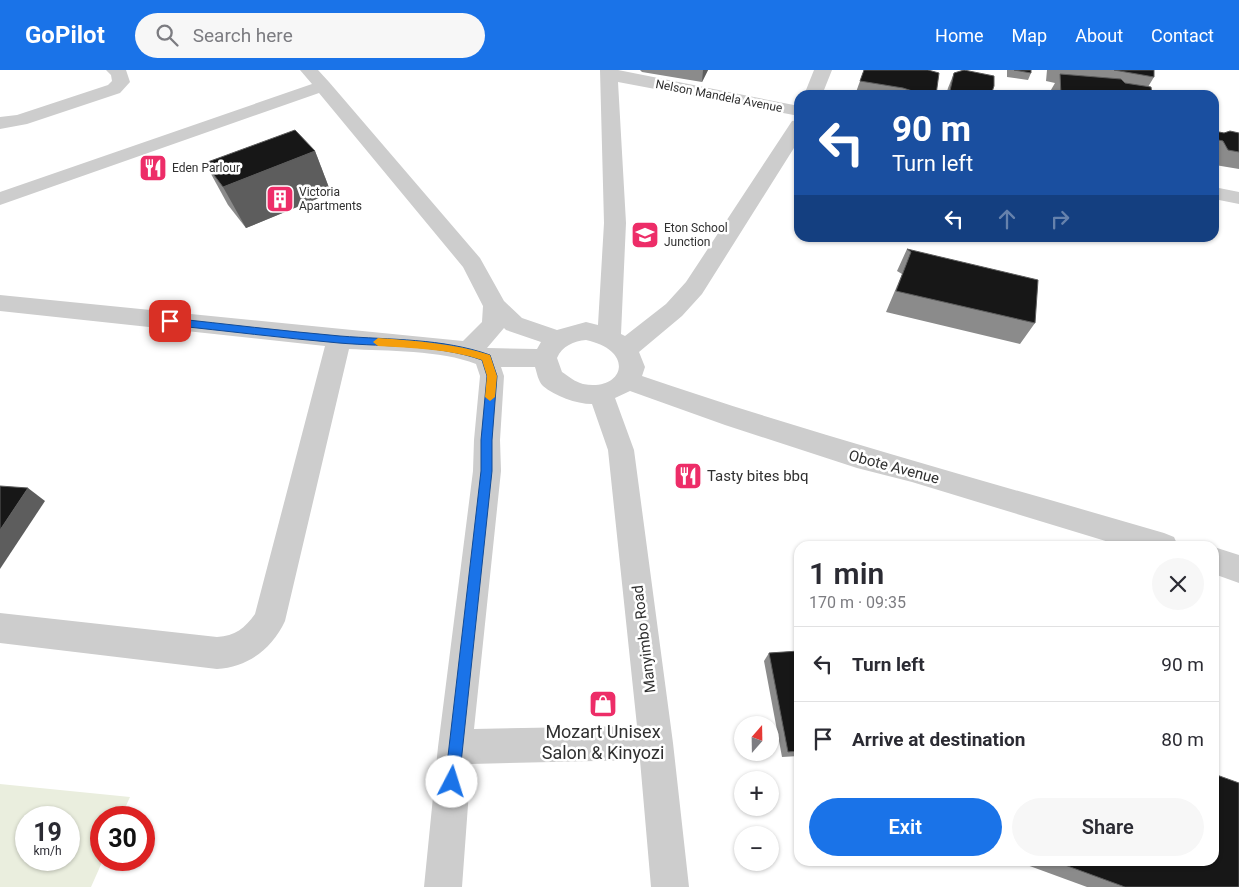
<!DOCTYPE html>
<meta charset="utf-8">
<style>
body{margin:0;font-family:Roboto,sans-serif;background:#f7f7f7;color:#2b2b33;height:100vh;display:flex;flex-direction:column;font-size:19px;white-space:nowrap}
*{box-sizing:border-box;margin:0}
p{font-size:16px;color:#7c7c81}
.icon{flex:none;width:28px;height:28px;fill:none;stroke:currentColor;stroke-width:2;stroke-linecap:round;stroke-linejoin:round}
.map{position:relative;flex:1;overflow:hidden}
.details{position:absolute;left:794px;top:471px;width:425px;height:325px;display:flex;flex-direction:column;background:#fff;border-radius:15px;box-shadow:0 1px 4px #0004}
.details>*{flex:none}
.guide{position:absolute;left:794px;top:20px;width:425px;height:152px;border-radius:15px;box-shadow:0 1px 4px #0004;background:#1a4fa0;color:#fff;overflow:hidden}
.needle{width:32px;rotate:20deg}
.tools{position:absolute;left:734px;top:646px;display:grid;gap:10px}
.tools a{display:grid;place-items:center;width:45px;height:45px;border-radius:50%;background:#fff;box-shadow:0 1px 4px #0004;font-size:25px}
.speed{position:absolute;left:15px;top:736px;display:flex;gap:10px;font-size:25px;font-weight:700;text-align:center}
.speed>*{display:grid;place-content:center;width:65px;height:65px;border-radius:50%;background:#fff;box-shadow:0 1px 4px #0004;line-height:1}
.speed small{font-size:12px;font-weight:400}
.speed .limit{border:8px solid #d22;background:#fff;color:#111}
.pin{position:absolute;display:grid;place-items:center;width:42px;height:42px;color:#fff;margin:-21px;border-radius:10px;box-shadow:0 2px 8px #0006}
.me{position:absolute;width:55px;margin:-28px;rotate:5deg;stroke-linejoin:round;filter:drop-shadow(0 0 4px #0008)}
.turn{display:flex;align-items:center;gap:18px;height:105px;padding:0 15px;font-size:22px}
.turn .icon{width:65px;height:65px;stroke-width:2.5}
.turn b{display:block;font-size:35px;line-height:42px}
.lanes{display:flex;align-items:center;height:48px;padding:0 15px;background:#0003;justify-content:center;gap:25px;direction:ltr}
.lanes .off{opacity:.35}
.round{display:grid;place-items:center;flex:none;width:52px;height:52px;border-radius:26px;background:#f7f7f7}
.summary{display:flex;align-items:center;justify-content:space-between;height:85px;padding:0 15px}
h1{font-size:30px;font-weight:600;line-height:38px}
.action{display:flex;gap:10px;margin-top:auto;padding:10px 15px}
.action a{flex:1;height:58px;border-radius:30px;background:#1a73e8;color:#fff;font-size:20px;font-weight:600;line-height:58px;text-align:center}
.action a+a{background:#f7f7f7;color:#2b2b33}
ul{padding:0;list-style:none}
li{display:flex;align-items:center;gap:15px;height:75px;padding:0 15px;border-top:1px solid #e1e1e2}
li div{flex:1}
li b{display:block;font-size:19px}
li em{font-style:normal}
header{display:flex;align-items:center;gap:30px;box-sizing:border-box;height:70px;padding:0 25px;background:#1a73e8;color:#fff}
header strong{font-size:24px}
nav{display:flex;gap:28px;margin-inline-start:auto;font-size:18px}
.search{width:350px;height:45px;background:#f7f7f7;display:flex;align-items:center;gap:12px;box-sizing:border-box;padding:0 18px;border-radius:28px;color:#7c7c81;font-size:19px}
.map>svg:first-child{display:block}
.green{fill:#eaeede;fill-rule:evenodd}
.lines{fill:none;stroke-linecap:round;stroke-linejoin:round}
.minor{fill:#cdcdcd;fill-rule:evenodd}
.wall{fill:#8b8b8b}
.shaded-wall{fill:#5d5d5d}
.building{fill:#171717;stroke:#5d5d5d}
.route{fill:#1a73e8;stroke:#114b97}
.slow{fill:#f59e0b}
.labels{text-anchor:middle;stroke-width:5;stroke-linejoin:round;paint-order:stroke}
.far-street-label{font-size:12px;fill:#303030;stroke:#fff}
.far-poi-label{font-size:12px;fill:#303030;stroke:#fff;text-anchor:start}
.street-label{font-size:15px;fill:#303030;stroke:#fff}
.poi-label{font-size:15px;fill:#303030;stroke:#fff;text-anchor:start}
.near-poi-label{font-size:18px;fill:#303030;stroke:#fff}
</style>
<header>
<strong>GoPilot</strong>
<div class="search"><svg class="icon" aria-label="search" viewBox="0 0 24 24"><circle cx="10" cy="10" r="6"/><path d="M15 15l6 6"/></svg>Search here</div>
<nav><a>Home</a><a>Map</a><a>About</a><a>Contact</a></nav>
</header>
<div class="map">
<svg width="1239" height="817" viewBox="0 0 1239 817">
<rect width="100%" height="100%" fill="#fff"/>
<!-- green -->
<path class="green" d="M0 714 130 727 121 747 101 748 103 790 91 817H0ZM26 748H69V790H26Z"/>
<g class="lines">
<!-- minor -->
<g class="minor">
<path d="M106 0H126L130 12 120 23 27 54 0 59V47L17 45 108 15 112 11 111 5Z"/>
<path d="M300 0H318L329 12 480 188 504 231 522 248 557 260 586 252 598 255 604 153 600 0H618L799 36V46L618 12 626 153 621 264 625 266 666 234 686 212 792 51 799 50V70L702 224 682 246 639 282 645 297 642 306C814 365 990 412 1164 463L1174 467 1178 476H1122L912 412 857 398 725 355 630 321 615 328 634 380 673 673 689 817H651L640 690 471 694 462 817H424L438 677 473 401 474 370 480 306 476 294C441 280 387 281 349 279L285 551C272 579 248 597 217 599L0 573V543L217 567C235 566 245 558 255 544L325 276 0 241V225L463 271 482 252 483 236 463 197 319 23 0 135V122L312 14ZM504 258 506 260 541 272 537 279 487 278ZM586 270C637 281 623 322 583 314 575 312 568 306 562 302L557 288C562 276 574 271 586 270ZM501 297H535C537 303 538 311 543 316 555 326 576 334 592 334L608 380 637 656 474 659 501 401 500 370 504 306Z"/>
<path d="M814 0H832L822 25H804Z"/>
<path d="M1214 117 1239 122V134L1214 129Z"/>
<path d="M1214 477 1239 485V513L1214 504Z"/>
</g>
</g>
<!-- wall -->
<g class="wall">
<path d="M640 0H708L702 12 642 2Z"/>
<path d="M864 0 936 25H855L860 11Z"/>
<path d="M1007 0H1031V3L1028 10 1007 7Z"/>
<path d="M1047 0H1154V7L1148 17 1152 25H1048L1055 13 1046 11Z"/>
<path d="M954 3 991 25H946L948 18Z"/>
<path d="M1214 61 1224 63H1239V99L1215 95 1214 92Z"/>
<path d="M315 81 331 123 246 158 228 135 205 93Z"/>
<path d="M907 179 1035 253 1020 274 886 242 902 204 897 201Z"/>
<path d="M799 581V686L782 687 764 591 769 583Z"/>
<path d="M1016 791H1214L1239 817H1087Z"/>
</g>
<!-- shaded-wall -->
<g class="shaded-wall">
<path d="M703 0H708L702 12Z"/>
<path d="M315 81 331 123 246 158 223 117Z"/>
<path d="M28 418 45 431 0 499V460Z"/>
</g>
<!-- building -->
<g class="building">
<path d="M864 0H928L939 3 936 25H925L903 18 860 11Z"/>
<path d="M964 0 994 6V16L991 25H949L954 3Z"/>
<path d="M1014 0H1031V3Z"/>
<path d="M1114 0H1154V7Z"/>
<path d="M1060 4 1121 9 1125 13 1151 17 1152 25H1061Z"/>
<path d="M295 60 315 81 223 117 205 93Z"/>
<path d="M1214 61 1224 63 1230 61 1239 63V82L1228 80 1223 71 1214 69Z"/>
<path d="M907 179 1038 210 1035 253 896 221 911 182Z"/>
<path d="M0 416 28 418 0 460Z"/>
<path d="M799 581V681L788 682 769 583Z"/>
<path d="M1214 704 1239 713V817H1125L1054 791H1214Z"/>
</g>
<!-- route -->
<path class="route" d="M170 248C226 254 283 261 340 266 390 270 442 268 490 285L497 306 492 370V401L459 712 457 718 452 720 447 718 445 712 481 401V370L487 306 482 290C437 274 387 277 339 273 283 268 226 261 170 255L165 251Z"/>
<!-- slow -->
<path class="slow" d="M378 268C416 271 454 273 490 285L497 306 495 327 490 331 485 327 487 306 482 290C449 279 413 278 378 276L373 272Z"/>
<!-- icons -->
<defs>
<symbol id="restaurant-square" viewBox="-11 -11 22 22"><rect x="-9" y="-9" width="18" height="18" rx="4" fill="#ed2d68" stroke="#fff"/><path d="M-5-6h1v4h1v-4h1v4h1v-4h1v5L-1.5 .5V6h-2V.5L-5-1ZM5-6V6H3V1.5H1.5Q1.5-4 5-6Z" fill="#fff"/></symbol>
<symbol id="building-square" viewBox="-11 -11 22 22"><rect x="-9" y="-9" width="18" height="18" rx="4" fill="#ed2d68" stroke="#fff"/><path d="M-4-6H4V6H1V3H-1V6H-4ZM-2.5-4.3h1.7v1.8h-1.7ZM.8-4.3h1.7v1.8H.8ZM-2.5-1h1.7V.8h-1.7ZM.8-1h1.7V.8H.8Z" fill="#fff"/></symbol>
<symbol id="school-square" viewBox="-11 -11 22 22"><rect x="-9" y="-9" width="18" height="18" rx="4" fill="#ed2d68" stroke="#fff"/><path d="M0-5L7-2L0 1L-7-2ZM-4 1L0 2.5L4 1V4Q0 6-4 4Z" fill="#fff"/></symbol>
<symbol id="shop-square" viewBox="-11 -11 22 22"><rect x="-9" y="-9" width="18" height="18" rx="4" fill="#ed2d68" stroke="#fff"/><path d="M-5-2.5h2.3a2.7 3.5 0 0 1 5.4 0H5L5.5 6h-11ZM-1.5-2.5h3a1.5 2.3 0 0 0-3 0Z" fill="#fff"/></symbol>
</defs>
<g fill-rule="evenodd">
<use href="#restaurant-square" x="137" y="82" width="32" height="32"/>
<use href="#building-square" x="264" y="113" width="32" height="32"/>
<use href="#school-square" x="629" y="149" width="32" height="32"/>
<use href="#restaurant-square" x="672" y="390" width="32" height="32"/>
<use href="#shop-square" x="587" y="618" width="32" height="32"/>
</g>
<g class="labels">
<!-- far-street labels -->
<g class="far-street-label">
<text transform="translate(719 26) rotate(11)" y="4">Nelson Mandela Avenue</text>
</g>
<!-- far-poi labels -->
<g class="far-poi-label">
<text x="172" y="102">Eden Parlour</text>
<text x="299" y="126">Victoria<tspan x="299" dy="14">Apartments</tspan></text>
<text x="664" y="162">Eton School<tspan x="664" dy="14">Junction</tspan></text>
</g>
<!-- street labels -->
<g class="street-label">
<text transform="translate(894 397) rotate(15)" y="5">Obote Avenue</text>
<text transform="translate(644 569) rotate(-97)" y="5">Manyimbo Road</text>
</g>
<!-- poi labels -->
<g class="poi-label">
<text x="707" y="411">Tasty bites bbq</text>
</g>
<!-- near-poi labels -->
<g class="near-poi-label">
<text x="603" y="668">Mozart Unisex<tspan x="603" dy="21">Salon &amp; Kinyozi</tspan></text>
</g>
</g>
</svg>
<div class="tools">
<a><svg class="needle" viewBox="-14 -14 28 28"><path d="M0-13l5 13h-10z" fill="#e53935"/><path d="M0 13l5-13h-10z" fill="#7c7c81"/></svg></a>
<a>+</a>
<a>−</a>
</div>
<div class="speed"><div>19<small>km/h</small></div><div class="limit">30</div></div>
<div class="pin" style="left:170px;top:251px;background:#d93025"><svg class="icon" aria-label="arrive" viewBox="0 0 24 24"><path d="M6 21V4h12l-3 4 3 4H6"/></svg></div>
<svg class="me" style="left:452px;top:712px" viewBox="-20 -20 40 40"><circle r="19" fill="#fff"/><path d="M0-13L10 11 0 6-10 11z" fill="#1a73e8"/></svg>
<div class="guide">
<div class="turn"><svg class="icon" aria-label="left" viewBox="0 0 24 24"><path d="M17 20v-9H6M10 6l-5 5 5 5"/></svg><div><b>90 m</b>Turn left</div></div>
<div class="lanes"><svg class="icon" aria-label="left" viewBox="0 0 24 24"><path d="M17 20v-9H6M10 6l-5 5 5 5"/></svg><svg class="icon off" aria-label="ahead" viewBox="0 0 24 24"><path d="M12 20V5M6 11l6-6 6 6"/></svg><svg class="icon off" aria-label="right" viewBox="0 0 24 24"><path d="M7 20v-9h11M14 6l5 5-5 5"/></svg></div>
</div>
<section class="details">
<div class="summary"><div><h1>1 min</h1><p>170 m · 09:35</p></div><a class="round"><svg class="icon" aria-label="close" viewBox="0 0 24 24"><path d="M6 6l12 12M18 6L6 18"/></svg></a></div>
<ul>
<li><svg class="icon" aria-label="left" viewBox="0 0 24 24"><path d="M17 20v-9H6M10 6l-5 5 5 5"/></svg><div><b>Turn left</b></div><em>90 m</em></li>
<li><svg class="icon" aria-label="arrive" viewBox="0 0 24 24"><path d="M6 21V4h12l-3 4 3 4H6"/></svg><div><b>Arrive at destination</b></div><em>80 m</em></li>
</ul>
<div class="action"><a>Exit</a><a>Share</a></div>
</section>
</div>
